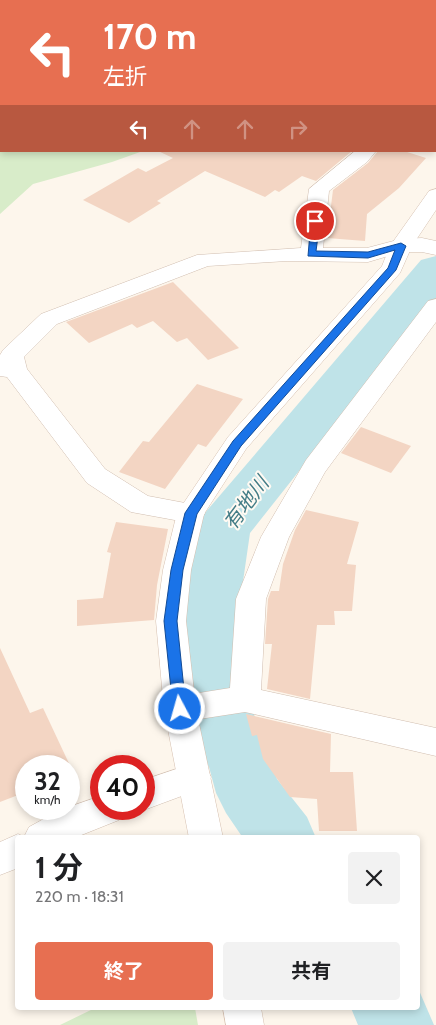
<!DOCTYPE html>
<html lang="ja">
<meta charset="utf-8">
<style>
body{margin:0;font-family:Cabin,"Noto Sans JP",sans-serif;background:#f2f2f2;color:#202124;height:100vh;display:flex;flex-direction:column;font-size:19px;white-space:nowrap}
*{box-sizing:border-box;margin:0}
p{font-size:16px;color:#757577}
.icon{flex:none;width:28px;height:28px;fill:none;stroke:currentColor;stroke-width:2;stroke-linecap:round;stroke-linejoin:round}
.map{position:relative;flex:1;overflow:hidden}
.details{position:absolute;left:15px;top:835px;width:405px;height:175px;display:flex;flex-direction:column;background:#fff;border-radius:5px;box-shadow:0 2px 8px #0003}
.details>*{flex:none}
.hud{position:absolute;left:0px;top:0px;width:436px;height:152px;box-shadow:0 2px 8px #0003;background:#e76f51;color:#fff;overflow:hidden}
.speed{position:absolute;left:15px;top:755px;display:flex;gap:10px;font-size:25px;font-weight:700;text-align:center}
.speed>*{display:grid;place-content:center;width:65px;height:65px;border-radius:50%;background:#fff;box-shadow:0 2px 8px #0003;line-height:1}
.speed small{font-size:12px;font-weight:400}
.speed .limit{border:8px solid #d22;background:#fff;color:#111}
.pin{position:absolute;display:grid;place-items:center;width:42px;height:42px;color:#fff;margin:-21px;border:2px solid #fff;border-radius:50%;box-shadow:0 1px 5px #0007}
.me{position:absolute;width:55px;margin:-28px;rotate:354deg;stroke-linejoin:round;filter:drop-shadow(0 0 4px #0008)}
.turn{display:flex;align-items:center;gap:18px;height:105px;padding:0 20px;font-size:22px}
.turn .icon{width:65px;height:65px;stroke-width:2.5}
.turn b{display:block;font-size:35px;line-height:42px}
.lanes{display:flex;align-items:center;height:48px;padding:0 20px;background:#0003;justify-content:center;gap:25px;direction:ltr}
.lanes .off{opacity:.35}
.round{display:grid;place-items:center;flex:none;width:52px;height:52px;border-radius:5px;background:#f2f2f2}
.head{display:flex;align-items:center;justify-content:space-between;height:85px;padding:0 20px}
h1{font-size:30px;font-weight:700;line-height:38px}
.cta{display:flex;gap:10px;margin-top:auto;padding:10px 20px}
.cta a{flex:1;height:58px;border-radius:5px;background:#e76f51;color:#fff;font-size:20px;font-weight:700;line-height:58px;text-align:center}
.cta a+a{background:#f2f2f2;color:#202124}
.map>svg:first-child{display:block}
.green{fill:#d8ecc9}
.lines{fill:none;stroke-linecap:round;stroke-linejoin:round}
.river{fill:#bfe3e8;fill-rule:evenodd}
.building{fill:#f3d5c3}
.street-casing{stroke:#d1beb0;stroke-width:1}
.secondary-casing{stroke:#d6c0b0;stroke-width:1}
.street{fill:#fff;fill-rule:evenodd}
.secondary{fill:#fff;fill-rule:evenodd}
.route{fill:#1a73e8;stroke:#114b97}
.labels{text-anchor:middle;stroke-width:4;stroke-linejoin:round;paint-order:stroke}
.water-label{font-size:20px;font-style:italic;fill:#437c86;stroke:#fffaf3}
</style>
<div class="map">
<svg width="436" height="1025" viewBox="0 0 436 1025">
<rect width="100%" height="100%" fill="#fdf6ec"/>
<!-- green -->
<g class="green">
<path d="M0 0H315V1H1V151H143L112 162 33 184 0 214Z"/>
<path d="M95 1008H195L198 1025H60Z"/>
</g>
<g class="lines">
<!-- river -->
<g class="river">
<path d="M436 256V298L250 533 238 616 257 732 271 759 277 779 307 817 316 838H243L226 813 216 793 209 767 194 739 180 616 196 528 204 514 421 260Z"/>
<path d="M418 988 434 1025H358L351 1008H418Z"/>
</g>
</g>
<!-- building -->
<g class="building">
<path d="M158 151H352L316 181 302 176 279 192 275 190 265 197 205 171 157 201 161 203 129 223 83 200 138 168 146 172 173 158Z"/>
<path d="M378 151H404L426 158 399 188 367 214 365 241 327 238 333 190 368 163Z"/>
<path d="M173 282 239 348 208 360 187 338 177 342 153 321 137 328 132 324 89 343 66 322Z"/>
<path d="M197 384 243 399 206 447 198 444 165 489 119 472 143 441 149 442Z"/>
<path d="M361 427 411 446 391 473 341 453Z"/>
<path d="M306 510 359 522 347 564 356 565 352 611H334L335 625H317L310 699 267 689 272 644H265L268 599 271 591H279L283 564 295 530Z"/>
<path d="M116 522 168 529 157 585 154 620 77 626V600L103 598 111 553 107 552Z"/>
<path d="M0 648 30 713 43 708 73 772 69 774V766H26V792L0 802Z"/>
<path d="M246 714 331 734 330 772H353L357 831H319L317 799 290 797 263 759 257 735 252 736Z"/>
</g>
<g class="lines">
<defs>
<g id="street">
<rect x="344" y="0" width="16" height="1"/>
<rect x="435" y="84" width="1" height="12"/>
<path d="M355 151H376L367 162 329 191 323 248H367L401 239 422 238 436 241V255L422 252H402L368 262 287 261 208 266 57 324 24 357 27 369 105 469 148 496 201 506 205 513 201 520 191 523 131 512 87 483 7 377 0 376V355L3 350 41 314 197 255 301 248 309 189Z"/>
<path d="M436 299V322L325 472 289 537 266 599 261 690 436 728V756L245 712 180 722 169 718 164 709 169 700 180 696 230 688 236 599 261 537 306 460 428 301Z"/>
<path d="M194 763 206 767 211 777 206 787 144 810 141 809H144V780Z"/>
<path d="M101 796V809H124L119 820 74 838H18V868L0 875V842L18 834 24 837 29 827 60 810Z"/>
</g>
<g id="secondary">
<path d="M436 189V210L412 246 400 273 246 449 204 514 191 570 186 621 196 709 223 838H189L164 709 156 621 163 570 177 513 228 437 382 266 390 246 429 191Z"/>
<path d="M223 1008H261L264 1025H226Z"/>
</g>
</defs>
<!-- street casing -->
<use href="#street" class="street-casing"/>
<!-- secondary casing -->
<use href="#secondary" class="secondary-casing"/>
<!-- street -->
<use href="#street" class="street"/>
<!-- secondary -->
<use href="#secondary" class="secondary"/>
</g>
<!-- route -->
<path class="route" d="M315 219 320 221 316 251 368 252 401 243 406 246 396 270 241 446 197 514 183 570 177 621 186 709 184 713 180 714 175 713 173 709 164 621 171 570 185 513 233 441 388 268 395 250 368 258 308 256 311 221Z"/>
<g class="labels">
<!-- water labels -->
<g class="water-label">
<text transform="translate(246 503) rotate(-53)" y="7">有地川</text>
</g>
</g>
</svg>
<div class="speed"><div>32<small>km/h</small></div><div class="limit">40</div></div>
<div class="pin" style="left:315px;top:221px;background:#d93025"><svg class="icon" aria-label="arrive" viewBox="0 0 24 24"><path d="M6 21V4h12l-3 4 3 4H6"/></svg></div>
<svg class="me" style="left:180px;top:709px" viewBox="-20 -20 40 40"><circle r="17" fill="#1a73e8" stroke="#fff" stroke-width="3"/><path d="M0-11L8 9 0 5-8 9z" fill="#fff"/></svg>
<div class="hud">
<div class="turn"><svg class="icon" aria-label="left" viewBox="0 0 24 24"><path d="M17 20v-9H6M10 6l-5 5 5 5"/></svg><div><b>170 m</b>左折</div></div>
<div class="lanes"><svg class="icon" aria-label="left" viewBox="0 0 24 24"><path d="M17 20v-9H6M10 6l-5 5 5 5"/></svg><svg class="icon off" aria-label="ahead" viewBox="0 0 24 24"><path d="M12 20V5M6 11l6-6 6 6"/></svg><svg class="icon off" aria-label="ahead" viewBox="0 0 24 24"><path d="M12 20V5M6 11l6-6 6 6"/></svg><svg class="icon off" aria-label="right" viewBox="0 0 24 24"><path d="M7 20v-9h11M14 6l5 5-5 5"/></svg></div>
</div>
<section class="details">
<div class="head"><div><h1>1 分</h1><p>220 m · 18:31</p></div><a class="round"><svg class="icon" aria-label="close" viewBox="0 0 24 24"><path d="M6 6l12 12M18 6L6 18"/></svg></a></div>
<div class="cta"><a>終了</a><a>共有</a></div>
</section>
</div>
